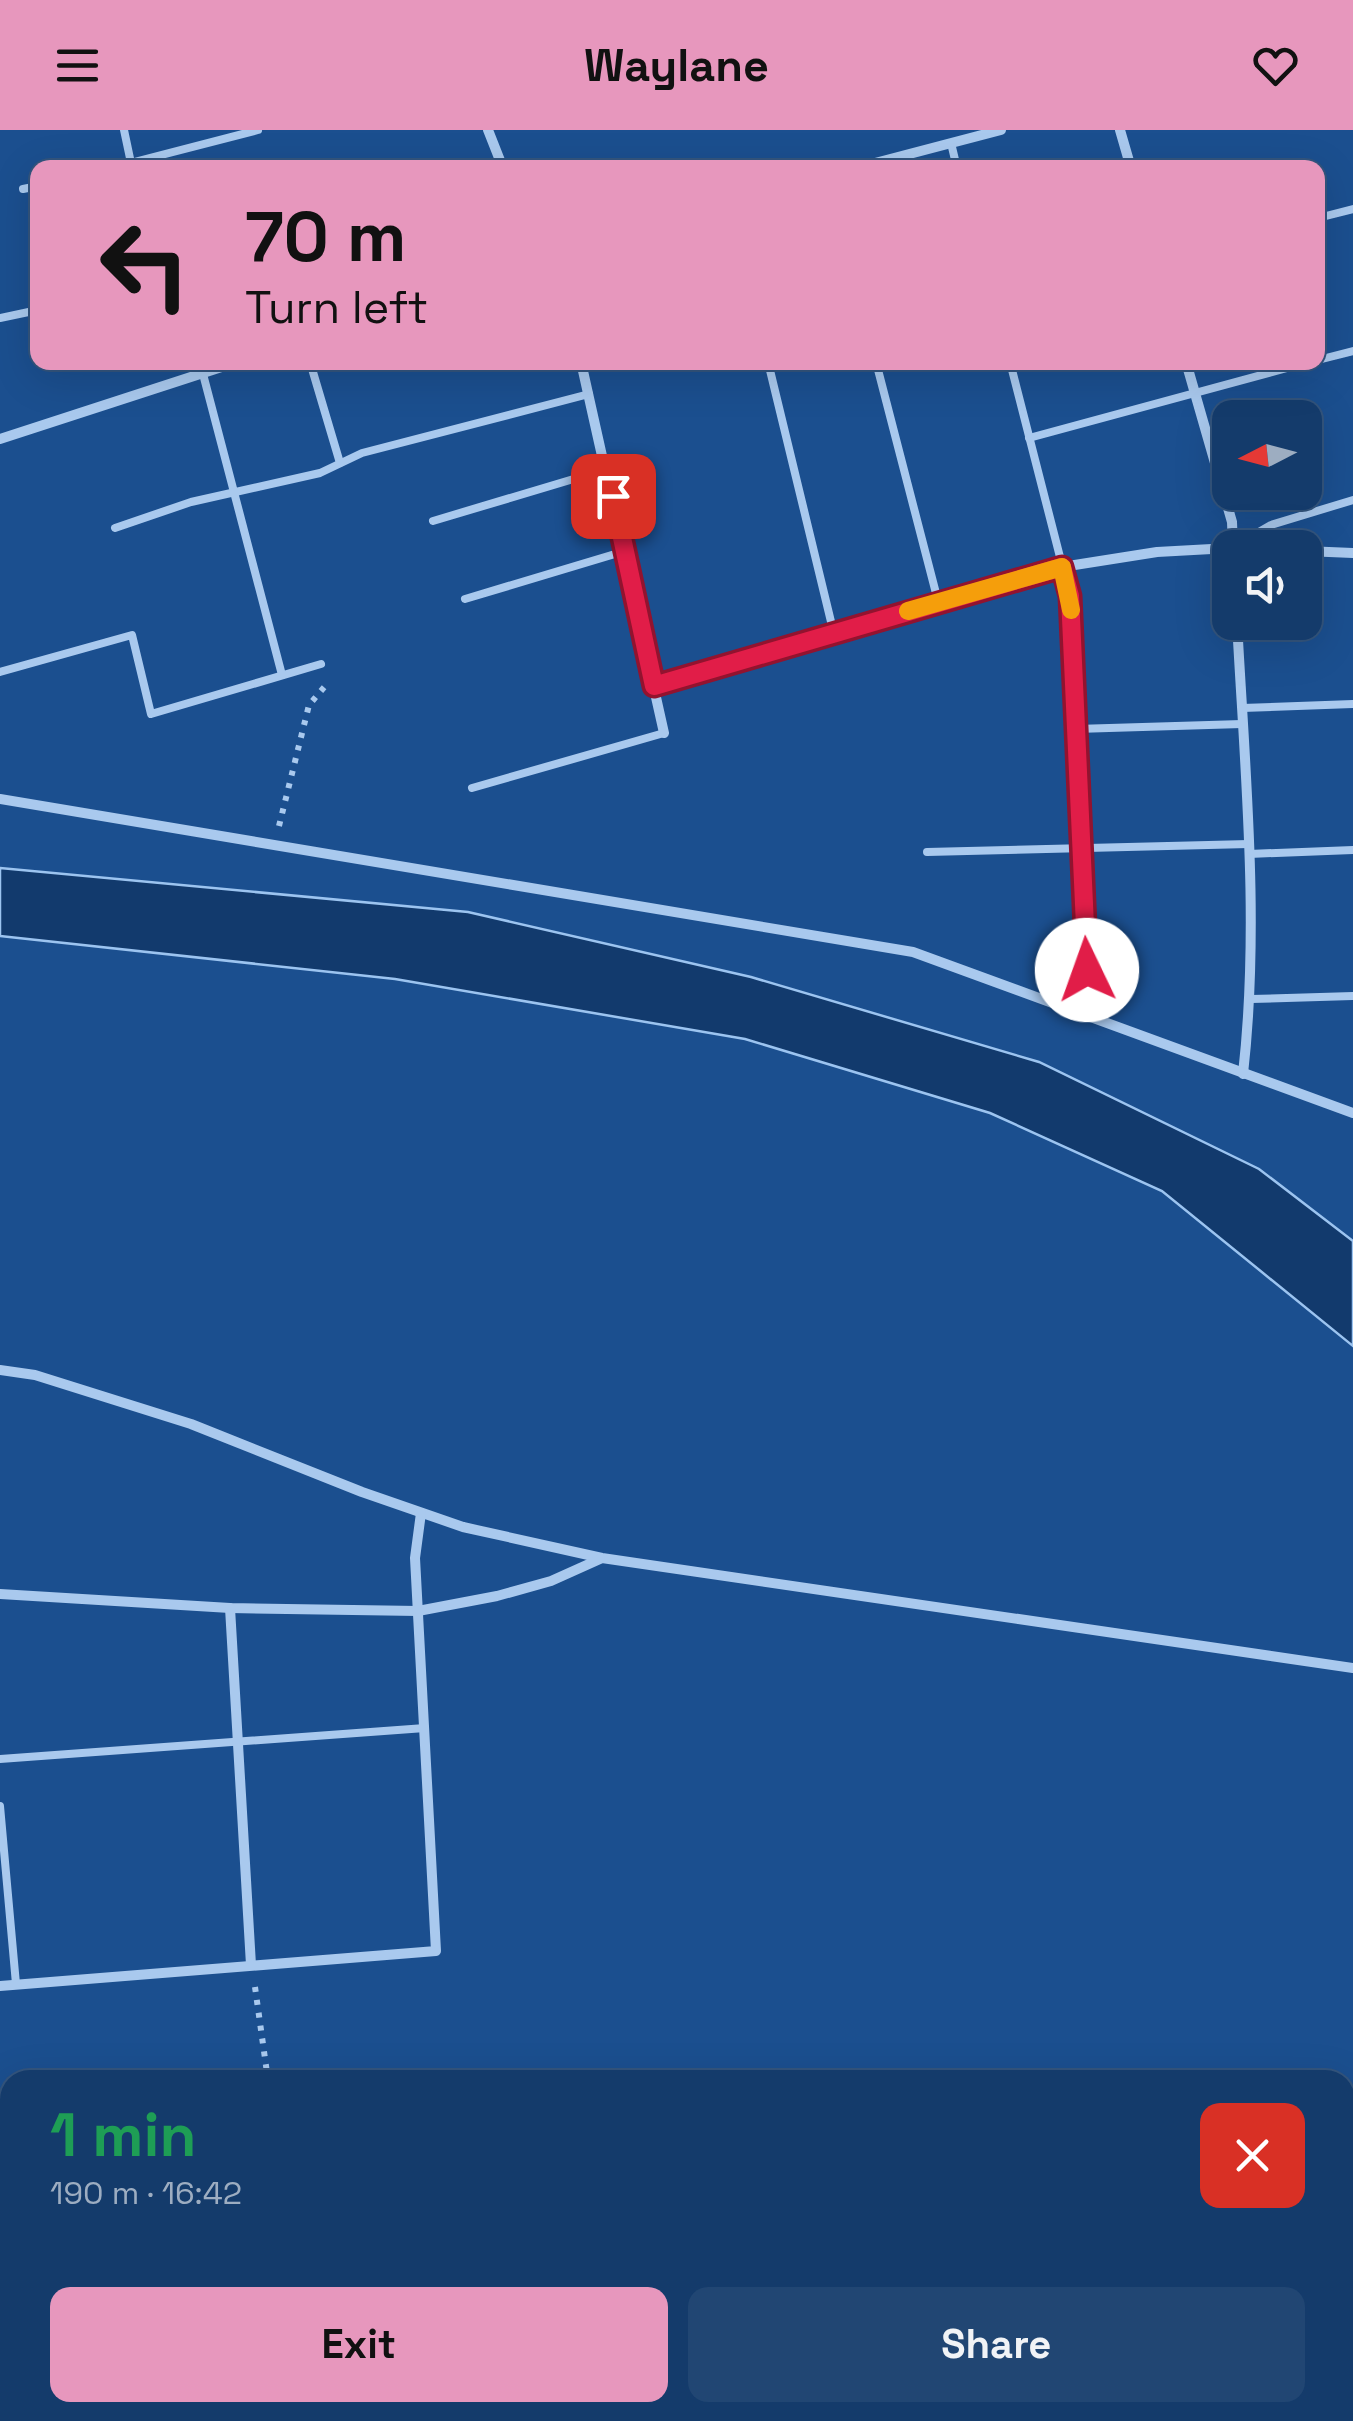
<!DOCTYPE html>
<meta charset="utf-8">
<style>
body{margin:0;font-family:"Space Grotesk",sans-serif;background:#214673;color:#f1f3f6;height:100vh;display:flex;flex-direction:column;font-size:38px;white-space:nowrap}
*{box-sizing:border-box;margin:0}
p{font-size:32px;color:#9dadc1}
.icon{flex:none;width:55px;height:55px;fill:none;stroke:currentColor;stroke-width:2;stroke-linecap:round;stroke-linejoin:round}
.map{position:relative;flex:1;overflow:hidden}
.details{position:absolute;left:0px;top:1940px;width:1355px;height:352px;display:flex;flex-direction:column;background:#143b6b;border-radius:30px 30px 0 0;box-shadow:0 10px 40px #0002,0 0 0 2px #33557e}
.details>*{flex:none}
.top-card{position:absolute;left:30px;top:30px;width:1295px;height:210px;border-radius:20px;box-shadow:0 10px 40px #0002,0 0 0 2px #33557e;background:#e797bd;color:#111;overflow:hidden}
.needle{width:65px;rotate:264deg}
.tools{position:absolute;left:1212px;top:270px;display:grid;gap:20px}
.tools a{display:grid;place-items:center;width:110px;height:110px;border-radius:20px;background:#143b6b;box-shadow:0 10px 40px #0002,0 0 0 2px #33557e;font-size:50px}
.pin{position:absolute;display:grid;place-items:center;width:85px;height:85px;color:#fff;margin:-42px;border-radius:20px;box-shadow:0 5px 15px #0006}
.me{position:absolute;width:110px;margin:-55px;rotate:357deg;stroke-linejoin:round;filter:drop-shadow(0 0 8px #0008)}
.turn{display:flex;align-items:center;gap:35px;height:210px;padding:0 50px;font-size:45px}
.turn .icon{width:130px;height:130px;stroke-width:2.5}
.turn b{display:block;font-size:70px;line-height:85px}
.round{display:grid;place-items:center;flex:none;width:105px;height:105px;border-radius:20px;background:#214673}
.overview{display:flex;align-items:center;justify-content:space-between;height:170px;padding:0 50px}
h1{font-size:60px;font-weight:700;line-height:75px;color:#1e9e55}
.action{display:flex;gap:20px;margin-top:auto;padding:20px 50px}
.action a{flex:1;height:115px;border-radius:20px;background:#e797bd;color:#111;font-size:40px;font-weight:700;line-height:115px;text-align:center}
.action a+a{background:#214673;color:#f1f3f6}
header{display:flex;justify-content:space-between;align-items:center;height:130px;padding:0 50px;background:#e797bd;color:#111;font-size:45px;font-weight:700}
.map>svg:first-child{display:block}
.water{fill:#123a6d;stroke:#9cc4f0;stroke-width:2.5}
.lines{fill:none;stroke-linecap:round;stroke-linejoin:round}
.path{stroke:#a9c9ee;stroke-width:6;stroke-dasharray:5 8;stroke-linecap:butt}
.service{stroke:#a9c9ee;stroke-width:8}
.minor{stroke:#a9c9ee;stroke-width:10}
.route-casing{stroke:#92132f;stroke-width:25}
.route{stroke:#e11d48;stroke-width:18}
.slow{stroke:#f59e0b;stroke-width:18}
</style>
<header><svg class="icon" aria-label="menu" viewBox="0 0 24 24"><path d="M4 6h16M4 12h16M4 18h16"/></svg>Waylane<svg class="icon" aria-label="heart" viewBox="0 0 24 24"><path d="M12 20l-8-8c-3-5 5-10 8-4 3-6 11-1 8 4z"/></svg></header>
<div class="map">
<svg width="1353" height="2291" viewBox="0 0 1353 2291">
<rect width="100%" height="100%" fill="#1b4f8f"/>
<!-- water -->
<path class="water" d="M0 738 468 782 751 847 1039 932 1259 1039 1353 1111V1216L1162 1061 990 983 745 909 395 849 0 806Z"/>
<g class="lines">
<!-- path -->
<g class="path">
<path d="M279 696 309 575 326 555"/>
<path d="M255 1857 268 1950"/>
<path d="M309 2282 310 2291"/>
</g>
<!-- service -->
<g class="service">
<path d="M124 0 131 33"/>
<path d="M951 13 957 38"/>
<path d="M111 38 258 0"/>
<path d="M23 59 38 56"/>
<path d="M1318 88 1353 79"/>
<path d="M0 188 38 180"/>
<path d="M1318 230 1353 221"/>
<path d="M310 232 340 333"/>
<path d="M768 232 834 504"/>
<path d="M876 232 938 471"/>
<path d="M1010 232 1070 466 1087 840 1083 884"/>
<path d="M203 244 282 545"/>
<path d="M1029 308 1309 232"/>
<path d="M433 391 607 339"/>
<path d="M115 398 191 372 320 343 362 323 589 264"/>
<path d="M1233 417 1271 395 1353 370"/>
<path d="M465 469 625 421"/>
<path d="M0 542 132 505 151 584 321 534"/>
<path d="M1242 578 1353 574"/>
<path d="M1076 599 1242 594"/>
<path d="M472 658 664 603"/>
<path d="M927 722 1249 714"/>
<path d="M1249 724 1353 720"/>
<path d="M1251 869 1353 866"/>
<path d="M0 1629 425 1598"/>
<path d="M0 1676 16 1854"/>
<path d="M0 2091 10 2090"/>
</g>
<!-- minor -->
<g class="minor">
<path d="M488 0 503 38"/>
<path d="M1120 0 1131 38"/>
<path d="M856 38 1001 0"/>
<path d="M581 232 664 603"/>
<path d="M1186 232 1232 392 1233 418"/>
<path d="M0 309 237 232"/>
<path d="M1305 421 1353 423"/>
<path d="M1237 492C1245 642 1260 794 1243 944"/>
<path d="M654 556 1062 437 1157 422 1230 418"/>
<path d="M0 669 913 822 1353 983"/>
<path d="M0 1240 35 1245 191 1294 362 1362 463 1397 602 1428 1353 1538"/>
<path d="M0 1464 230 1478 418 1481 497 1466 551 1451 600 1429"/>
<path d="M230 1478 251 1835"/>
<path d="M0 1856 436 1821 415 1428 421 1383"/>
<path d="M144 2291 251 2282"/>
</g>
</g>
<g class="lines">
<defs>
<path id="route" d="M613 366 654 556 1062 437 1070 466 1087 840"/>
</defs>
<!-- route casing -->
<use href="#route" class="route-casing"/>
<!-- route -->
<use href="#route" class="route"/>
<!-- slow -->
<path class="slow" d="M908 481 1062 437 1071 480"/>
</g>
</svg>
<div class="tools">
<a><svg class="needle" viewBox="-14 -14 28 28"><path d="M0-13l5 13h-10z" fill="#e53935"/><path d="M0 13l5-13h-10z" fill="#9dadc1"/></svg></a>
<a><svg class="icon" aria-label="sound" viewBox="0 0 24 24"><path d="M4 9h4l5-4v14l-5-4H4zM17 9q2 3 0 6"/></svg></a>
</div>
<div class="pin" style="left:613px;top:366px;background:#d93025"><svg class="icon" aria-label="arrive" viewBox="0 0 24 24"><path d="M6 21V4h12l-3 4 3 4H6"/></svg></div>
<svg class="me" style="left:1087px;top:840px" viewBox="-20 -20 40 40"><circle r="19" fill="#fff"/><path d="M0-13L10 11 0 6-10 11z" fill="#e11d48"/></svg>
<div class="top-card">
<div class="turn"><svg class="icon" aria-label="left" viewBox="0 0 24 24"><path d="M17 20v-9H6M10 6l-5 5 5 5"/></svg><div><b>70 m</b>Turn left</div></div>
</div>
<section class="details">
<div class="overview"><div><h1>1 min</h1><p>190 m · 16:42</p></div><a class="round" style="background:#d93025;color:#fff"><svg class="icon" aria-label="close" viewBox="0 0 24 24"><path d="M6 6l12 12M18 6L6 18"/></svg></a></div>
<div class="action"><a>Exit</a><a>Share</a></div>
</section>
</div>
